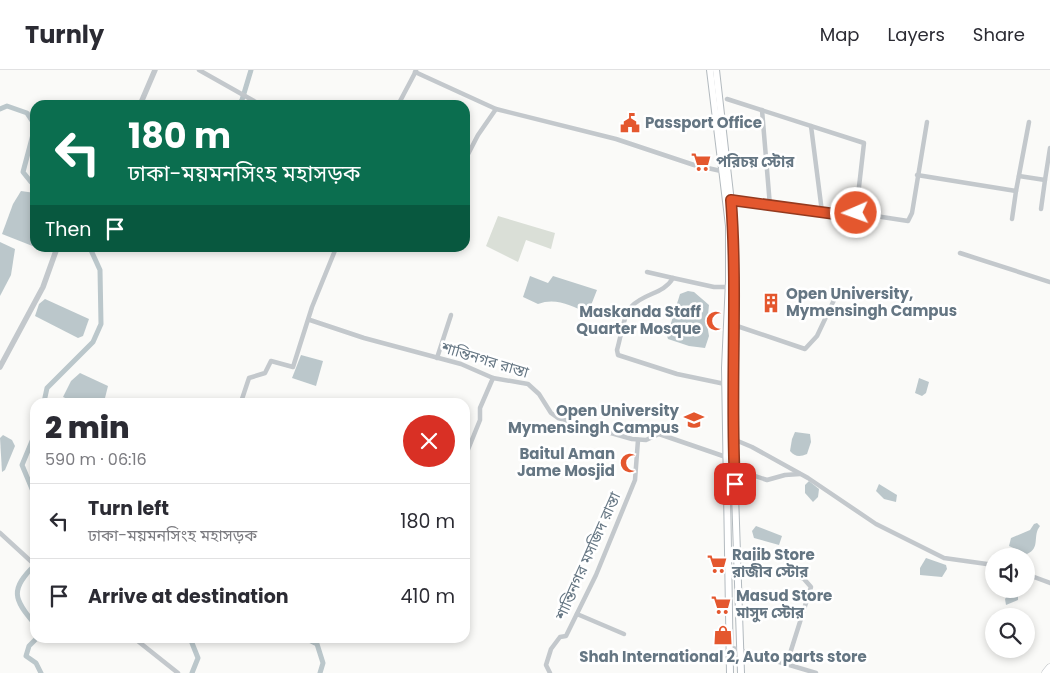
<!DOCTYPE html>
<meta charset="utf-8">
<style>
body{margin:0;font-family:Poppins,"Noto Sans Bengali",sans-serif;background:#f7f7f7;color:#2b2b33;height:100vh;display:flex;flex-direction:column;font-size:19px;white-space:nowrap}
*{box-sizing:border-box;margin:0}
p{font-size:16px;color:#7c7c81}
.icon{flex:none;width:28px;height:28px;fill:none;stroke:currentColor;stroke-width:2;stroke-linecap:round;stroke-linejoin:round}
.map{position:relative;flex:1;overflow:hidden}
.drawer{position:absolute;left:30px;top:328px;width:440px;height:245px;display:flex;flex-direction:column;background:#fff;border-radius:15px;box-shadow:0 2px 8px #0003}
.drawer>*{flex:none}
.top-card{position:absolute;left:30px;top:30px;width:440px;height:152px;border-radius:15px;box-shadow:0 2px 8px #0003;background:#0b6e4f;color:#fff;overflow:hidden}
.fabs{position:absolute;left:985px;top:478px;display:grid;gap:10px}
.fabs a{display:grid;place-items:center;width:50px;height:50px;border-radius:50%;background:#fff;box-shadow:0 2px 8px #0003;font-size:25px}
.pin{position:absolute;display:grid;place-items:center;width:42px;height:42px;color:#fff;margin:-21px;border-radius:10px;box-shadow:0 2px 8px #0006}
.me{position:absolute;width:55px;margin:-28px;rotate:268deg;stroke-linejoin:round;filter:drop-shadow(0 0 4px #0008)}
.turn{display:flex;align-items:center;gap:18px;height:105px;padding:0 15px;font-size:22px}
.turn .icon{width:65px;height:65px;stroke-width:2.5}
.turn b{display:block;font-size:35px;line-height:42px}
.then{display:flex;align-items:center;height:48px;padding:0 15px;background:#0003;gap:10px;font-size:19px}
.round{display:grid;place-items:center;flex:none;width:52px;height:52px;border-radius:26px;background:#f7f7f7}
.summary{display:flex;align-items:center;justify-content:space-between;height:85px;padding:0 15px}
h1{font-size:30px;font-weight:800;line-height:38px}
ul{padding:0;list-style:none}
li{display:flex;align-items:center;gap:15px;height:75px;padding:0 15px;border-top:1px solid #e1e1e2}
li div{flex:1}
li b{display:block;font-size:19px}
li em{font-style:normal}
header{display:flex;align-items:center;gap:30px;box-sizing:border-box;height:70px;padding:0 25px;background:#fff;border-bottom:1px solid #e1e1e2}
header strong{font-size:24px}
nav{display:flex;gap:28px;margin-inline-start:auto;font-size:18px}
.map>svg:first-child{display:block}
.green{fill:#dadfd7}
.water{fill:#bbc7cb}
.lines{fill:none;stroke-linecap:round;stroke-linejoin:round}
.canal{stroke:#bbc7cb;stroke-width:5}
.secondary-casing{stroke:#b3babf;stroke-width:8}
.trunk-casing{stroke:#b4b9bd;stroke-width:9}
.minor{stroke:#c3c8cc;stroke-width:4.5}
.tertiary{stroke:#c3c8cc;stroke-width:5.5}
.secondary{stroke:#fff;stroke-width:6}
.trunk{stroke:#fff;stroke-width:8}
.route-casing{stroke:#94391e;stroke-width:12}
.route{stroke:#e4572e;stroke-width:9}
.labels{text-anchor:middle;stroke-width:5;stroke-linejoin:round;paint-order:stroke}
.poi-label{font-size:15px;font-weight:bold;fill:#657683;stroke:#fff;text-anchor:start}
.street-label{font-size:15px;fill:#657683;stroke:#fff}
</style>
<header>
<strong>Turnly</strong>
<nav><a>Map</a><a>Layers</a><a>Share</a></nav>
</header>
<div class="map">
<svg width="1050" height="603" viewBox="0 0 1050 603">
<rect width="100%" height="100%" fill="#fafaf8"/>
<!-- green -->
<path class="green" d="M498 146 555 163 551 179 526 170 518 192 486 176Z"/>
<!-- water -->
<g class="water">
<path d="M21 121 35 123V177L2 164 13 134Z"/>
<path d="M0 172 15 179 11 205 0 226Z"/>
<path d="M530 206 548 213 553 206 597 220 588 243C571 236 556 227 538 234L523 227Z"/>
<path d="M688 221 694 222 709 235 707 254 709 266 705 278 689 276 668 269 667 266 680 224Z"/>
<path d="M45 229 89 249 83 266 78 268 35 246 39 234Z"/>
<path d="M301 285 323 291 316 316 292 308Z"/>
<path d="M80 303 108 316 104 332H74L63 327 71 311Z"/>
<path d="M919 308 929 312 926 323 922 326 915 323Z"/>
<path d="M795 362 810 364 811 372 807 384C800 387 795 387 790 381L792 369Z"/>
<path d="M3 365 12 370 15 376 5 400 2 402 0 368Z"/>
<path d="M809 411 819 419 818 427 813 432 805 423V415Z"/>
<path d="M879 414 897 425 896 432 884 429 876 421Z"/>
<path d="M1037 453 1040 456C1032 466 1041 478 1027 484L1009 476 1011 468 1030 460 1034 454Z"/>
<path d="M756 456 782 466 779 475 754 468 752 461Z"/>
<path d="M926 488 946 495 947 499 942 507 920 505V498Z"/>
<path d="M1012 519 1018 520V530L1006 535 1005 529Z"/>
</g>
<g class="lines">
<!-- canal -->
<g class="canal">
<path d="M221 35H238L242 30 251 0"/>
<path d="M0 39 7 36 27 43 35 55"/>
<path d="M35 57 23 102 31 112H35"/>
<path d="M44 332 47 318 93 272 101 254 100 200 90 178"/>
<path d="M35 364 22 395 35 426"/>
<path d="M35 495C10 519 13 529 35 554"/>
<path d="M37 568 29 576 26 586 36 593 41 603"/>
<path d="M190 568 198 588 192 603"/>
<path d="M305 568 317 574 323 593 320 603"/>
</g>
<defs>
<g id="secondary">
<path d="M710 0 729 156V211L725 298 730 603"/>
<path d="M716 0 733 150 735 229 732 334 741 603"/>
</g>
<path id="trunk" d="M1046 603 1050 598"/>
</defs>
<!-- secondary casing -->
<use href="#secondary" class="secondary-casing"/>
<!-- trunk casing -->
<use href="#trunk" class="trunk-casing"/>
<!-- minor -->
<g class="minor">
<path d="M199 0 261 35"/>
<path d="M415 2 496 39 478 65 465 90"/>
<path d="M727 29 864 73 856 143"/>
<path d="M398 35 416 1"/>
<path d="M496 39 616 69 694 95 721 101"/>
<path d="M762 40 770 136"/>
<path d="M811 56 822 142"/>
<path d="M917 105 1016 121 1029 52"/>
<path d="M1019 106 1045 110 1050 78"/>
<path d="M731 130 850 146 856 143 908 151 912 143 927 52"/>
<path d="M1041 139 1045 110"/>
<path d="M1012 149 1016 121"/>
<path d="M960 183 1050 212"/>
<path d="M647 202 673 208"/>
<path d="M310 250 364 268 461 294 493 308 528 314 539 324 551 343 558 348 632 369 646 370 659 364 726 387"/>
<path d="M734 255 805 279 817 266 834 230"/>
<path d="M437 288 451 245"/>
<path d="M725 314 677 304 618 285 617 280C621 267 623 246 632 236 644 223 664 224 673 208L714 217H729"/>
<path d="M241 332 249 308 265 303 271 291 293 297 312 237 336 178"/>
<path d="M733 369 752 377 808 408 876 454 944 488 994 495"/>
<path d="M465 387 480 350V338L493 308"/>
<path d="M734 399 767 410 785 405 800 404"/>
<path d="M0 463 35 495"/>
<path d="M784 499 804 509 811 517 787 593"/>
<path d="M1026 504 1050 513"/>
<path d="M577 544 624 564"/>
<path d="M134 568 178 603"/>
<path d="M729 577 816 603"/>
<path d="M550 603 546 595 551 579 560 567 566 566 596 505 635 410 638 370"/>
</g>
<!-- tertiary -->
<g class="tertiary">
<path d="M140 35 155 0"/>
<path d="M0 297 43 217 57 178"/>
</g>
<!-- secondary -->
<use href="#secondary" class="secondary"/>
<!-- trunk -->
<use href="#trunk" class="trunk"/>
</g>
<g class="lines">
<defs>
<path id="route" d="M735 414C730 319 738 225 731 130L850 146 856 143"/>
</defs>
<!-- route casing -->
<use href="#route" class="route-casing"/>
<!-- route -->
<use href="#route" class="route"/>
</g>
<!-- icons -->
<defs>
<symbol id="civic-bare" viewBox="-9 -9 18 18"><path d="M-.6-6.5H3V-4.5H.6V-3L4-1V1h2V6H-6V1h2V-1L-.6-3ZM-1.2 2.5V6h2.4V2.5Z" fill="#e4572e" stroke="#fff" stroke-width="2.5" paint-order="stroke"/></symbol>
<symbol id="supermarket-bare" viewBox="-9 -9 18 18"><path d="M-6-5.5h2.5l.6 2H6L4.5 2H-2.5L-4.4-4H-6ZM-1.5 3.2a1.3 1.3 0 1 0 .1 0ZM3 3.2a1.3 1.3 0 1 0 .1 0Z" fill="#e4572e" stroke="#fff" stroke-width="2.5" paint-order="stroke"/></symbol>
<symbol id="building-bare" viewBox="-9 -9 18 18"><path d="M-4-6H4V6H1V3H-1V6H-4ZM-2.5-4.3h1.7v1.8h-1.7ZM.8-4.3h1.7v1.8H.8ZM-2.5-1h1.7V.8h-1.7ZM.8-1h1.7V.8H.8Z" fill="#e4572e" stroke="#fff" stroke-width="2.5" paint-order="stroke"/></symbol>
<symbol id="mosque-bare" viewBox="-9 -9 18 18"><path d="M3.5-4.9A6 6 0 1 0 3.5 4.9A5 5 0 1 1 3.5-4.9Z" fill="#e4572e" stroke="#fff" stroke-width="2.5" paint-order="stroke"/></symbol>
<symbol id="university-bare" viewBox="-9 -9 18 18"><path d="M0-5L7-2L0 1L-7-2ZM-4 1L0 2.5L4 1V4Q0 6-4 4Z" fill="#e4572e" stroke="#fff" stroke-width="2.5" paint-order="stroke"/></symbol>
<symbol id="shop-bare" viewBox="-9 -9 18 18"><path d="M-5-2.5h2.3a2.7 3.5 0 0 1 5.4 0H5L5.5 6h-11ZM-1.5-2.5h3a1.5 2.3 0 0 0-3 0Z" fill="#e4572e" stroke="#fff" stroke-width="2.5" paint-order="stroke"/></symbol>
</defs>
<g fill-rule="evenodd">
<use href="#civic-bare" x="616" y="39" width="28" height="28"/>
<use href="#supermarket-bare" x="687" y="78" width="28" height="28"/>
<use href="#building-bare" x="757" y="219" width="28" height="28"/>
<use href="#mosque-bare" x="702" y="237" width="28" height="28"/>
<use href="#university-bare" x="680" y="336" width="28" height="28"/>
<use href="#mosque-bare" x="616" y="379" width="28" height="28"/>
<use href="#supermarket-bare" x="703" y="480" width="28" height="28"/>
<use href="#supermarket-bare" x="707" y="521" width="28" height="28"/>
<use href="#shop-bare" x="709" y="551" width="28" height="28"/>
</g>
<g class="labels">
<!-- poi labels -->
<g class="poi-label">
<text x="645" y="58">Passport Office</text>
<text x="716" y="97">পরিচয় স্টোর</text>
<text x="786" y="229">Open University,<tspan x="786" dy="17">Mymensingh Campus</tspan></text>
<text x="701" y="247" text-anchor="end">Maskanda Staff<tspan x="701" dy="17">Quarter Mosque</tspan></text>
<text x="679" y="346" text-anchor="end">Open University<tspan x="679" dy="17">Mymensingh Campus</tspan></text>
<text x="615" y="389" text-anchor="end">Baitul Aman<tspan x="615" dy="17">Jame Mosjid</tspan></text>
<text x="732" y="490">Rajib Store<tspan x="732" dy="17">রাজীব স্টোর</tspan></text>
<text x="736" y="531">Masud Store<tspan x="736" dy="17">মাসুদ স্টোর</tspan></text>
<text x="723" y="592" text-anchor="middle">Shah International 2, Auto parts store</text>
</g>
<!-- street labels -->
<g class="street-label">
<text transform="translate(485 290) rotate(17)" y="5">শান্তিনগর রাস্তা</text>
<text transform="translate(588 486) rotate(-66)" y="5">শান্তিনগর মসজিদ রাস্তা</text>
</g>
</g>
</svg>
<div class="fabs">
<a><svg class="icon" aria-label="sound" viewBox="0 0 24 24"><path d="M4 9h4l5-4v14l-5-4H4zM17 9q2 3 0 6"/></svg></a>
<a><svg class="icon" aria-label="search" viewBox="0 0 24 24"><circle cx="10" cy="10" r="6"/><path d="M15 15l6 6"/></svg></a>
</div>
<div class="pin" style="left:735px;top:414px;background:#d93025"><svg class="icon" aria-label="arrive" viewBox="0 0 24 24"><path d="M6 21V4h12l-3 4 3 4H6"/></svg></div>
<svg class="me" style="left:856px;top:143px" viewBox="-20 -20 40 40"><circle r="17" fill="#e4572e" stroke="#fff" stroke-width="3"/><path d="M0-11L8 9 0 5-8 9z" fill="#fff"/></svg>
<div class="top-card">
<div class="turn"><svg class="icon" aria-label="left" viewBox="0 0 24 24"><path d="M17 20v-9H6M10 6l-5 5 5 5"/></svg><div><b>180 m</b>ঢাকা-ময়মনসিংহ মহাসড়ক</div></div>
<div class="then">Then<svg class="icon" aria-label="arrive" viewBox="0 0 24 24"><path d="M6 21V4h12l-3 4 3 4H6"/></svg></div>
</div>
<section class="drawer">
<div class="summary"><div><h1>2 min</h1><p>590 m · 06:16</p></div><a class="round" style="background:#d93025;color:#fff"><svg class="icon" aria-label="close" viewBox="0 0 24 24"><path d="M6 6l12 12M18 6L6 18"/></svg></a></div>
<ul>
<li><svg class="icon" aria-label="left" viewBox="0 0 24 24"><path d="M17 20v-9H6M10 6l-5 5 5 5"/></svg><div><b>Turn left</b><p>ঢাকা-ময়মনসিংহ মহাসড়ক</p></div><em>180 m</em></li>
<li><svg class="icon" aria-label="arrive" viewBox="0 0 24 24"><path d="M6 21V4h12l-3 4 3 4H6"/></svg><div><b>Arrive at destination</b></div><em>410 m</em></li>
</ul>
</section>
</div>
